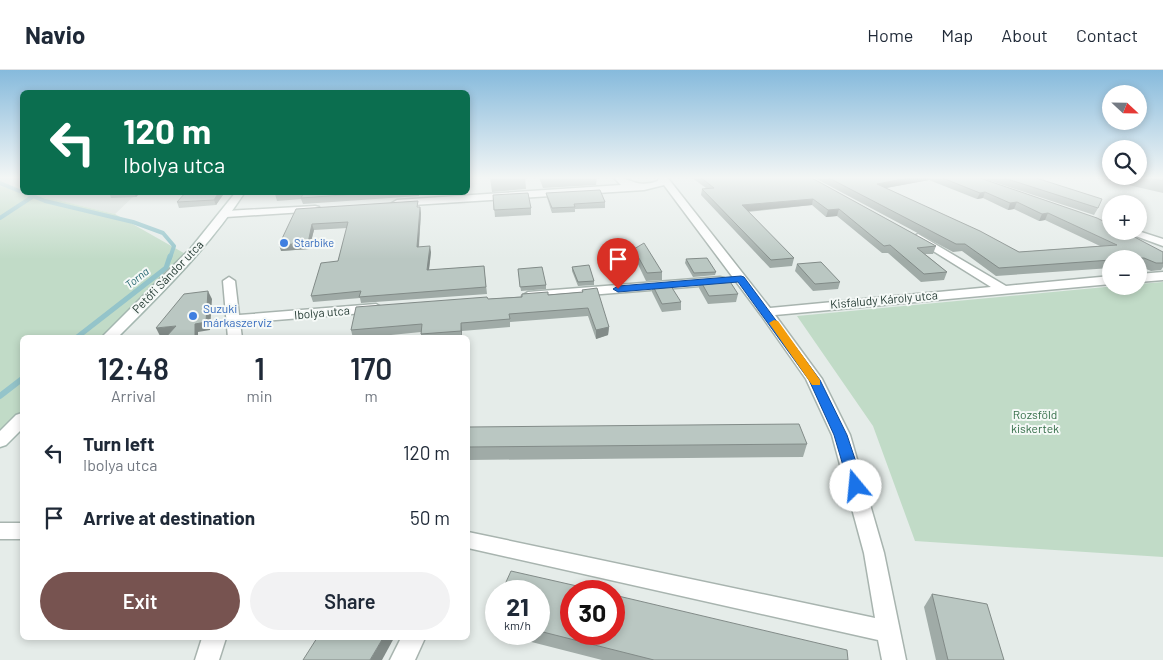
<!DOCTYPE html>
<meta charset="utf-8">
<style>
body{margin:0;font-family:Barlow,sans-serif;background:#f2f2f3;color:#1f2937;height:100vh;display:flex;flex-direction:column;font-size:19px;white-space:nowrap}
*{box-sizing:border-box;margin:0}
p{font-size:16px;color:#747a83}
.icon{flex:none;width:28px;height:28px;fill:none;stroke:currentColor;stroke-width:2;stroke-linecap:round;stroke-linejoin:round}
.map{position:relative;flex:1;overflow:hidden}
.side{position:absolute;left:20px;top:265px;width:450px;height:305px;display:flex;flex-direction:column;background:#fff;border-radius:8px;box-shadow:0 2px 8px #0003}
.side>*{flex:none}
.hud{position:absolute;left:20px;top:20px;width:450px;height:105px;border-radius:8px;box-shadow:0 2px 8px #0003;background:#0b6e4f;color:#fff;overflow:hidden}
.needle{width:32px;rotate:112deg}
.tools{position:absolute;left:1102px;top:15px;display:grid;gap:10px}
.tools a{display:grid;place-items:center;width:45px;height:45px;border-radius:50%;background:#fff;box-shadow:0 2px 8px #0003;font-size:25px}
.speed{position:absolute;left:485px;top:510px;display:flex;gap:10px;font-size:25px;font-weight:700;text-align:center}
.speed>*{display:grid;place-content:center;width:65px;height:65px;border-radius:50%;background:#fff;box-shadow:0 2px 8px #0003;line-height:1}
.speed small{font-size:12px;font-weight:400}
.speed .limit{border:8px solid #d22;background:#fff;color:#111}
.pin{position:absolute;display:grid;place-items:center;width:42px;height:42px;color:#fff;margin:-51px -21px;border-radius:50% 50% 50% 0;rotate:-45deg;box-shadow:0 0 5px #0007}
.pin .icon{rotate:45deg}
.me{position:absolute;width:55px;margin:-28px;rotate:343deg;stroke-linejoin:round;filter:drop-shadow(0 0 4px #0008)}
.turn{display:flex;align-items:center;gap:18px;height:105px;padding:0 20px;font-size:22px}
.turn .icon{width:65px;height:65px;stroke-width:2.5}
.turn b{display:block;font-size:35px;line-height:42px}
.eta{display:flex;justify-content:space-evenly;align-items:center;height:85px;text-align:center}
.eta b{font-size:30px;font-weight:600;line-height:35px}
.cta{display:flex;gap:10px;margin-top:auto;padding:10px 20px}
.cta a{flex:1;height:58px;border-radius:30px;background:#775350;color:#fff;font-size:20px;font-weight:600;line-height:58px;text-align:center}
.cta a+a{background:#f2f2f3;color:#1f2937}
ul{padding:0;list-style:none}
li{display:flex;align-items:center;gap:15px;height:65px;padding:0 20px}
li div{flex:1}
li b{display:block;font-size:19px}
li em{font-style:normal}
header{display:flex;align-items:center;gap:30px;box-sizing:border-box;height:70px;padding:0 25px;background:#fff;border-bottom:1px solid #e0e1e3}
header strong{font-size:24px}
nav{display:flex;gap:28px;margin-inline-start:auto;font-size:18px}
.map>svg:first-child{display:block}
.built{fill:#d3dcd8}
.green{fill:#c1dbc7}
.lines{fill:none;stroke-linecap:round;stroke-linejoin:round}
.stream-far2{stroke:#94c4ca;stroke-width:4}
.stream-far1{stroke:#94c4ca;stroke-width:5}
.stream{stroke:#94c4ca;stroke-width:6}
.minor-casing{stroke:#a8b4af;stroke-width:3}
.secondary-casing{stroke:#a4b7b0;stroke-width:3}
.minor{fill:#fff;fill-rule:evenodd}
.secondary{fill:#fff;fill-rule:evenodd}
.wall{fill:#a0aba7;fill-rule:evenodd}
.shaded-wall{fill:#828b88}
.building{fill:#bac7c2;stroke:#828b88}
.route{fill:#1a73e8;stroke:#114b97}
.slow{fill:#f59e0b}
.shop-dot{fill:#3f7fe0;stroke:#f5f9f7;stroke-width:2}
.labels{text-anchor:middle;stroke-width:4;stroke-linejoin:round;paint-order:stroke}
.far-shop-label{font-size:11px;fill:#366cbe;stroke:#f5f9f7;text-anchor:start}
.far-water-label{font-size:11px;font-style:italic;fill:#276771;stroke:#f5f9f7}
.street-label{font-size:12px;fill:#263c35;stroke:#f5f9f7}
.shop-label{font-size:12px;fill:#366cbe;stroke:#f5f9f7;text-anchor:start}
.park-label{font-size:12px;fill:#356e49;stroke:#f5f9f7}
</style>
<header>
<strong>Navio</strong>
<nav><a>Home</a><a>Map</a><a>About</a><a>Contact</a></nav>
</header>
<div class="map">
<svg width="1163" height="590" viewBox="0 0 1163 590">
<rect width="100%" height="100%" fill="#e5ece9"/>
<!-- built -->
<g class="built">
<path d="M0 107H22V121L0 116Z"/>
<path d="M27 123H137L115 144Z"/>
</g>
<!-- green -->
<g class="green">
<path d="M0 116 115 144 189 186 104 267 22 268V345L0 367Z"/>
<path d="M1163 212V487L915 471 873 356 797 246 1116 216H1139V214Z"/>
</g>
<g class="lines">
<!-- stream-far2 -->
<g class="stream-far2">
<path d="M0 113 22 122"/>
<path d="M23 122 45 131 133 152 163 163 174 176 170 188"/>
<path d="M0 148 32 127"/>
</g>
<!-- stream-far1 -->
<path class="stream-far1" d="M76 268 166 198 170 186"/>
<!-- stream -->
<path class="stream" d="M0 326 22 309"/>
<defs>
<g id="minor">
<path d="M613 107C631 107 635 119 658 111L659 107H667L770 238 991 217 914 169 913 167 918 164 1006 216 1111 206V214L775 245 822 309 850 365 884 483 906 590H882L878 570 468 478V462L875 548 864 483 832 365 806 309 761 245 664 115 644 120 397 136 392 133 397 130 621 115Z"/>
<path d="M315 136 319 137V141L226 147 221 144 226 141Z"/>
<path d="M1122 161H1138L1163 169V176Z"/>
<path d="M1163 202V210L1139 212V204Z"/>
<path d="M229 207 235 211 239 245 376 234 383 238 376 242 240 253 242 268H228L223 211Z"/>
<path d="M720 207 724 208 726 211 724 214 528 230 522 226 528 222Z"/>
<rect x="0" y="453" width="22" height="16"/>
<path d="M202 568H226L219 590H195Z"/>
<path d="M401 568H425L415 590H390Z"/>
</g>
<g id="secondary">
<path d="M236 122H245C209 177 163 222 117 268H101L191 178Z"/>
<path d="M22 343V359L6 375 0 377V361L16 345Z"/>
</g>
</defs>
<!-- minor casing -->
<use href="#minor" class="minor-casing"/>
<!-- secondary casing -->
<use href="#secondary" class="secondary-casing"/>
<!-- minor -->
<use href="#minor" class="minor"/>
<!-- secondary -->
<use href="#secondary" class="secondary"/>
</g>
<!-- wall -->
<g class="wall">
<path d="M490 107H525L526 119 492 122Z"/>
<path d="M539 107H597L596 115 543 118Z"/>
<path d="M691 107H810L936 176 933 184H925L947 202 944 210 921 212 888 183H882L837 146 826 147 812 135 748 142 794 188 792 196 770 198 701 125 702 119 706 118Z"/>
<path d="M813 107H977L1163 182V197L1161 200 1151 201 1139 196V189H1111V198L996 206 962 181 953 182ZM929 110 977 129 983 128 1008 140 1014 139 1039 151 1045 150 1100 176 1019 182 886 118Z"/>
<path d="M979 107H1033L1098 138 1094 145Z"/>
<path d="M1108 107H1163V123L1107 110Z"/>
<path d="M109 122H141L136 127 111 128Z"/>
<path d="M225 122 216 135 179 138 177 132Z"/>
<path d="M277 122H419V126L303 134 301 129 277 131 275 124Z"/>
<path d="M546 123 605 132V138L575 139V142L552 143 547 128Z"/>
<path d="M493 125 531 138V145L495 147Z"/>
<path d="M420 137 421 143 419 177 431 182 429 200 484 196 487 224 361 233 360 228 313 232 311 226 338 191 347 158 314 160 309 179 281 181 296 139Z"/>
<path d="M634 179 662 202V210L646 211 634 186Z"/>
<path d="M686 189 716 202 715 205 693 207 685 193Z"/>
<path d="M797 194 840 212 838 219 813 221 795 201Z"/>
<path d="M572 197 594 211V215L578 216 572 201Z"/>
<path d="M518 199 546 215V219L521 221Z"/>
<path d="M700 210 738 224 736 232 708 234 699 218Z"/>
<path d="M652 214 681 232V240L662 242 652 222Z"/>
<path d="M582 220 609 257 608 265 596 269 588 246 510 252V257L462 261V268H421V262L361 268H353L351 260 488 229 582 222Z"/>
<path d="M468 357 807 374 803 387 468 390Z"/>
<path d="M539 521 848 590H602L500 564H539Z"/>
<path d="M932 524 1004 590H936L924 537Z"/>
<path d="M496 536V563L493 562 491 549Z"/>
</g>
<!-- shaded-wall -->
<g class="shaded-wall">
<path d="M913 107H930L929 110 875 120 877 114Z"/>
<path d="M134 122H141L136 127Z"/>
<path d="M219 122H225L216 135 214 130Z"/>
<path d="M985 122 983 128 977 129 980 123Z"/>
<path d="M813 129 812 135 740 142 742 135Z"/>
<path d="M1017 132 1014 139 1008 140 1010 133Z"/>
<path d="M420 137 421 143 418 183 417 177Z"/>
<path d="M839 139 837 146 826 147 828 140Z"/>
<path d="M1048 143 1045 150 1039 151 1042 144Z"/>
<path d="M312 154 314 160 309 179 281 181 279 175Z"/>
<path d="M430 176 431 182 428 207 427 200Z"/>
<path d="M208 221 212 229 210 260 198 262V268H195V254Z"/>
<path d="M461 253 462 261V268L461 261Z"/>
<path d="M176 256 180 264 160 266 156 258Z"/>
<path d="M609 257 608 265 596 269V260Z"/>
<path d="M383 568H394L382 590H370Z"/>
</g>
<!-- building -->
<g class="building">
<path d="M700 107H810L936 176 917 178 947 202 924 204 890 175 884 176 839 139 828 140 813 129 742 135 794 188 771 190 702 119 714 118Z"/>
<path d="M827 107H913L877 114 980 161 1019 182 1117 175 1048 143 1042 144 1017 132 1010 133 985 122 980 123 940 107H977L1097 148 1111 155V161H1123L1163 182V193H1156L1144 188 1111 189V190L999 198 965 174H956Z"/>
<path d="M1001 107H1033L1102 129 1098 138Z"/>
<path d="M1145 107H1163V111Z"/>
<path d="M600 120 605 132 574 134 575 137 552 138 546 123Z"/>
<path d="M186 122H219L214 130 177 132Z"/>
<path d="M277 122H303L275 124Z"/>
<path d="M304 122H384L301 128Z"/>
<path d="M528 123 531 138 494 140 493 125Z"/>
<path d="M418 131 417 137H420L417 177 430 176 427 200 484 196 486 217 359 227 361 221 311 226 321 193 338 191 348 152 312 154 308 173 279 175 296 139Z"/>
<path d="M644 173 662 202 647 203 634 179Z"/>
<path d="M707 188 716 202 694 203 686 189Z"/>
<path d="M821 192 840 212 815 214 797 194Z"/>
<path d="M589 195 594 211 578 212 572 197Z"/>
<path d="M542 197 546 215 520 217 518 199Z"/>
<path d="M700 210H729L738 224 709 226Z"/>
<path d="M669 213 681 232 662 234 652 214Z"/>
<path d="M597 218 609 257 596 260 588 238 509 244 510 249 461 253V261L421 264 422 254 351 260 356 237 487 227 488 229 522 227V224L548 222V225L583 222 582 220Z"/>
<path d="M208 221 206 252 195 254V268H165L176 256 156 258 184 224Z"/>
<path d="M799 354 807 374 468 377V357Z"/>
<path d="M511 501 599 521H571V564H614V525L847 580 848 590H654L539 561V521H502Z"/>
<path d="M932 524 987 534 1004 590H948Z"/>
<path d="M496 536V550L491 549Z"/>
<path d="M317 568H383L370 590H303Z"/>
</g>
<!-- sky -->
<linearGradient id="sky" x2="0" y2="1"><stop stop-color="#86badc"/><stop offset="0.57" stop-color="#f3f6f5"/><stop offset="1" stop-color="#f3f6f5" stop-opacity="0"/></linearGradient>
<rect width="1163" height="189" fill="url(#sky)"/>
<!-- route -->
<path class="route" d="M741 206 744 207 820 310 847 365 864 416 861 420H851L849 416 834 365 809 310 738 212 618 222 613 219 618 216Z"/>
<!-- slow -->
<path class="slow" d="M774 250 778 251 820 310V315H812L769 253Z"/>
<!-- markers -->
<g class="shop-dot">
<circle cx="284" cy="173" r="5"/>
<circle cx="193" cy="246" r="5"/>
</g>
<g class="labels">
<!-- far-shop labels -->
<g class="far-shop-label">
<text x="294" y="177">Starbike</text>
</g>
<!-- far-water labels -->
<g class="far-water-label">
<text transform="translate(137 208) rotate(-38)" y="4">Torna</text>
</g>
<!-- street labels -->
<g class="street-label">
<text transform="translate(168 207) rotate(-46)" y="4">Petőfi Sándor utca</text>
<text transform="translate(884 230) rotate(-5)" y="4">Kisfaludy Károly utca</text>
<text transform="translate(322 243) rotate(-5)" y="4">Ibolya utca</text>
</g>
<!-- shop labels -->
<g class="shop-label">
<text x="203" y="243">Suzuki<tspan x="203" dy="14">márkaszerviz</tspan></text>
</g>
<!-- park labels -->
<g class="park-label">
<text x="1035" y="349">Rozsföld<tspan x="1035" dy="14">kiskertek</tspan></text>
</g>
</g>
</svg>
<div class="tools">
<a><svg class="needle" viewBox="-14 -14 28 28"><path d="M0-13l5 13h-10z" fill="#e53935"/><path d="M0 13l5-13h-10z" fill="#747a83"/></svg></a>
<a><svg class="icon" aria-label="search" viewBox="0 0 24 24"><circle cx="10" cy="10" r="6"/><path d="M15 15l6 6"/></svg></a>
<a>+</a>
<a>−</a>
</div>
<div class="speed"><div>21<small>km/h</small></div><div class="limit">30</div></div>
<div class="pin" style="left:618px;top:219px;background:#d93025"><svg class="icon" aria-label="arrive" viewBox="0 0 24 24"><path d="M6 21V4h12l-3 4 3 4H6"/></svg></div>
<svg class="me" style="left:856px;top:416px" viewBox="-20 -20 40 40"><circle r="19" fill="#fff"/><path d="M0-13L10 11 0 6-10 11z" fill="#1a73e8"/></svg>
<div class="hud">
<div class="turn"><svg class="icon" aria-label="left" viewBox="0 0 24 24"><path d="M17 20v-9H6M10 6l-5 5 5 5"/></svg><div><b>120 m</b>Ibolya utca</div></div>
</div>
<section class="side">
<div class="eta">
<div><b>12:48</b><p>Arrival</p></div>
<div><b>1</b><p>min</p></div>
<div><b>170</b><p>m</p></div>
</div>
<ul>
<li><svg class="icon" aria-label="left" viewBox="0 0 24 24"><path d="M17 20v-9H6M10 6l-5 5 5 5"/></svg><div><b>Turn left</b><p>Ibolya utca</p></div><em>120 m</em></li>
<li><svg class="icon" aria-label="arrive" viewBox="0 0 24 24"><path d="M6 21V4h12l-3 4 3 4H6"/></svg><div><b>Arrive at destination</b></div><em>50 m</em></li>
</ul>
<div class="cta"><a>Exit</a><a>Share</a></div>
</section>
</div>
